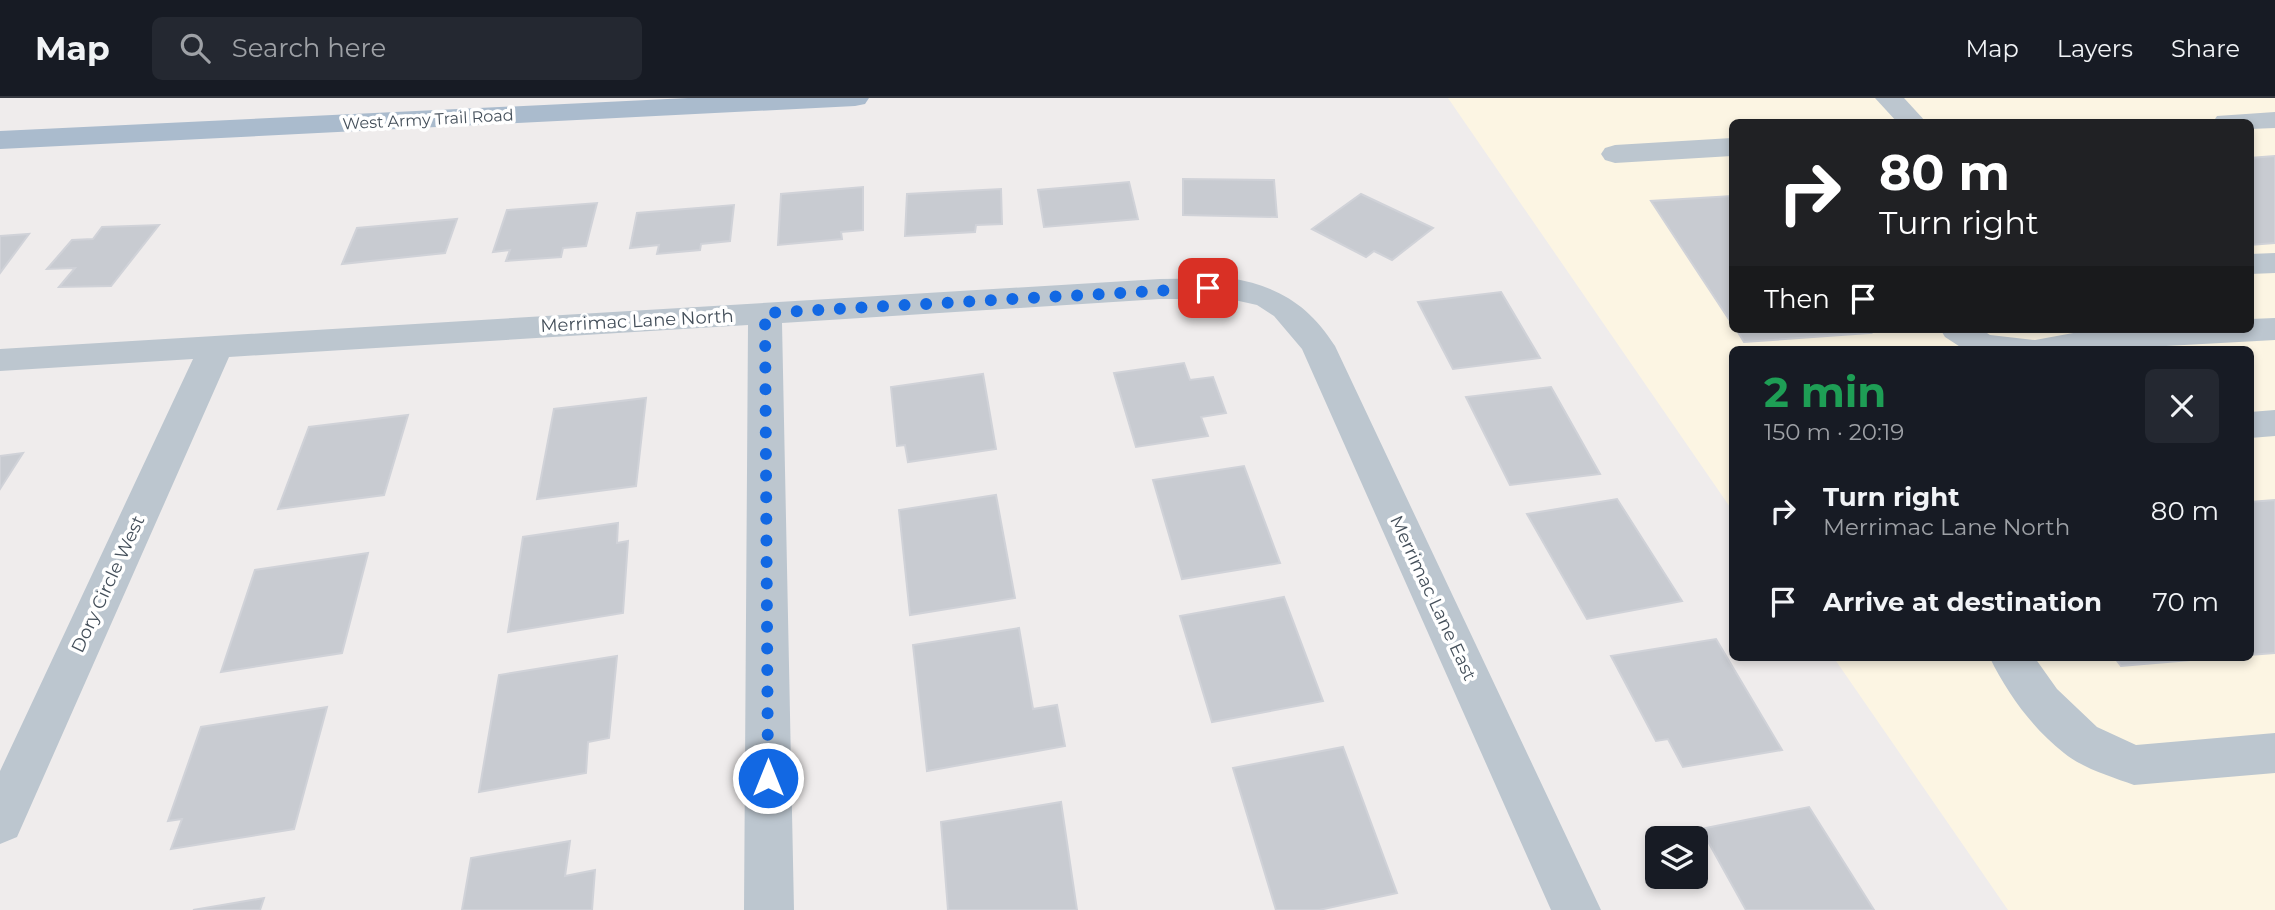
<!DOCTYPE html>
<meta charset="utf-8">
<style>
body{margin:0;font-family:Montserrat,sans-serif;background:#242831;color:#f1f3f6;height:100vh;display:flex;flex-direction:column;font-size:26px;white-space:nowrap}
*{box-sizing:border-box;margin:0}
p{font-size:23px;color:#9ea1a6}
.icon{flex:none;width:38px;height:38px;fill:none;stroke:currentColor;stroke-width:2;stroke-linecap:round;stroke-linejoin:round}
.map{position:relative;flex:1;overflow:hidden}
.panel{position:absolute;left:1729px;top:248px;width:525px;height:315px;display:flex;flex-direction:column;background:#171b24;border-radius:10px;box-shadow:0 4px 10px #0003}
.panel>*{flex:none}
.guide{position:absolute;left:1729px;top:21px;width:525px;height:214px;border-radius:10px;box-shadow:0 4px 10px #0003;background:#202124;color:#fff;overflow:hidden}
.buttons{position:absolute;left:1645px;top:728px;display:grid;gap:14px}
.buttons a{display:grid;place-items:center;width:63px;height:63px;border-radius:10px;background:#171b24;box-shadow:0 4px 10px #0003;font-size:35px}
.pin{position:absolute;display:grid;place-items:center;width:60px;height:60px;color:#fff;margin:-30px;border-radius:14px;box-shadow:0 4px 10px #0006}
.me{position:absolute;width:77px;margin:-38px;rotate:0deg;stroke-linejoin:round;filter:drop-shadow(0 0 5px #0008)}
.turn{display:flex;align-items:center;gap:24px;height:147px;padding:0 35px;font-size:32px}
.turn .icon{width:91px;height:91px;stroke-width:2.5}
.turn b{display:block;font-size:49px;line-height:60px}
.then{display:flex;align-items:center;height:66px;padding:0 35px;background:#0003;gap:14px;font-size:26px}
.round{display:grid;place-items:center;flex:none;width:74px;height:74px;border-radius:10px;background:#242831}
.head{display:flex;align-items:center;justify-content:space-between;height:119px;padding:0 35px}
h1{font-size:42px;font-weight:700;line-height:52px;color:#1e9e55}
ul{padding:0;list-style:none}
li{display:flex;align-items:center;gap:21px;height:91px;padding:0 35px}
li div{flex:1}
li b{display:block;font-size:26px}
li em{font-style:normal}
header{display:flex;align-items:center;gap:42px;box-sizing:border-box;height:98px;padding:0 35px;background:#171b24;border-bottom:2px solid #363941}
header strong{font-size:33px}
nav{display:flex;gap:38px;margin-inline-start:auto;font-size:24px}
.search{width:490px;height:63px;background:#242831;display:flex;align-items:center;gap:18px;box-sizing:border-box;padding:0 24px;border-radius:10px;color:#9ea1a6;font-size:26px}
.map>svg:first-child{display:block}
.commercial{fill:#fcf5e3;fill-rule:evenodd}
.building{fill:#c8cbd1;stroke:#d0d2d8;stroke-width:2}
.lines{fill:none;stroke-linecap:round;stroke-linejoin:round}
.minor{fill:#bcc6cf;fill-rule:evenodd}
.major{fill:#aabbcd;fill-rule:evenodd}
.route{stroke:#1268e3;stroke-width:12;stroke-dasharray:0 21.6}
.labels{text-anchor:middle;stroke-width:7;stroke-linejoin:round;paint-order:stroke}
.far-street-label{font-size:16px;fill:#444f5a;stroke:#fff}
.street-label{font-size:18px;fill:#444f5a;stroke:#fff}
</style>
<header>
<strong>Map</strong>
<div class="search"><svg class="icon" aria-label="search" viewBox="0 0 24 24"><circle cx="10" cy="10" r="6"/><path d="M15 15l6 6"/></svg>Search here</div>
<nav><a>Map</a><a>Layers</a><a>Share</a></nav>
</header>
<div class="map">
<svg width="2275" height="812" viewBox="0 0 2275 812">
<rect width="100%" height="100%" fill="#efecec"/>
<!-- commercial -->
<path class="commercial" d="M1448 0H2275V812H2008L1834 560H2250V252H1732V412ZM1732 24H2250V231H1732Z"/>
<!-- building -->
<g class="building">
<path d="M2275 58V145L2250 147V60Z"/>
<path d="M1183 81 1274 82 1277 119 1183 117Z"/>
<path d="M1129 84 1138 121 1044 129 1038 92Z"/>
<path d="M863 89V132L841 134 842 141 778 147 781 96Z"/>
<path d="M1001 91 1002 126 976 127 975 134 905 138 907 96Z"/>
<path d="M1361 96 1433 130 1392 162 1374 153 1366 159 1312 131Z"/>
<path d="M1732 98V226L1651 103Z"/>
<path d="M597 105 586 148 563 150 561 159 506 163 510 152 493 154 507 112Z"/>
<path d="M734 107 730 143 701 146 700 152 657 156 659 147 630 150 637 115Z"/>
<path d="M457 121 445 155 342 166 357 130Z"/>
<path d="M159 127 111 188 59 189 75 170 47 171 72 142 93 141 102 129Z"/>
<path d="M29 136 0 175V138Z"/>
<path d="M1501 194 1540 260 1453 271 1418 204Z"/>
<path d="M1736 231H1868L1871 235 1744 244Z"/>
<path d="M1184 265 1190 282 1213 279 1226 315 1201 319 1208 338 1136 349 1114 275Z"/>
<path d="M983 276 996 351 908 364 905 347 897 348 891 289Z"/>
<path d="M1551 289 1600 376 1510 387 1466 299Z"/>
<path d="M646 300 636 388 537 401 554 311Z"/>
<path d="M408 317 384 397 278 411 309 329Z"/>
<path d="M23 355 0 391V358Z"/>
<path d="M1244 368 1280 465 1182 481 1153 382Z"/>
<path d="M996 397 1015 500 910 517 899 412Z"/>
<path d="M1617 401 1682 503 1587 521 1527 416Z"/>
<path d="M2275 402V555L2250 557V404Z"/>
<path d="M618 425 617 445 628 443 623 515 508 534 523 439Z"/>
<path d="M368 455 342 555 221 574 255 472Z"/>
<path d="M1284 499 1323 603 1212 624 1180 518Z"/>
<path d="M1019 530 1033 611 1057 607 1065 648 927 673 913 547Z"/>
<path d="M1716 541 1782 652 1683 669 1668 641 1656 643 1611 558Z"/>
<path d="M617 558 609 640 588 644 586 675 479 694 499 577Z"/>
<path d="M2115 560H2214L2121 568Z"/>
<path d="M327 609 294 731 171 751 182 721 168 723 201 629Z"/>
<path d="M1343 649 1397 795 1319 812H1276L1233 670Z"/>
<path d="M1061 704 1077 812H948L941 724Z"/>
<path d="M1809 709 1874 812H1746L1701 731Z"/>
<path d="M570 743 565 778 595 772 592 812H462L471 760Z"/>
<path d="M264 800 260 812H193Z"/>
</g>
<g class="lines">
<!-- minor -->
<g class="minor">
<path d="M1875 0H1904L1926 24H1897Z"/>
<path d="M2275 14V30L2250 31V24H2213L2217 18Z"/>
<path d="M1732 40V58L1615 65 1605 62 1601 56 1605 50 1615 47Z"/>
<path d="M2275 155V175L2250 176V156Z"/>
<path d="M1230 180C1278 188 1309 207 1335 248L1601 812H1551L1302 251 1274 218 1257 207 1230 201H1160L782 225 794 812H744L748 227 229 259 17 739 0 746V673L193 261 0 273V251L1160 181Z"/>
<path d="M2275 220V242L2148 249 2149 252H1965L1945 239 1940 231H1981L1990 237 2035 242 2095 231H2250V221Z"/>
<path d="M2275 312V338L2250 340V314Z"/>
<path d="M1990 560H2035L2057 591 2097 629 2136 647 2275 635V675L2134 687C2112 679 2082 670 2064 655 2033 631 2007 595 1990 560Z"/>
</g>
<!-- major -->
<path class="major" d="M688 0H869L865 6 855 8 0 51V33Z"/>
</g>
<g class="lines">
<!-- route -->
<path class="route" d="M768 680 765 215 1208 190"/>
</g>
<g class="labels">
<!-- far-street labels -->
<g class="far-street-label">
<text transform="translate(428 21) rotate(-3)" y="6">West Army Trail Road</text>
</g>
<!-- street labels -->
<g class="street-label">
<text transform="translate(637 223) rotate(-3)" y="6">Merrimac Lane North</text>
<text transform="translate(108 486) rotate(-65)" y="6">Dory Circle West</text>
<text transform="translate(1433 500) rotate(65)" y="6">Merrimac Lane East</text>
</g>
</g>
</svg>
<div class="buttons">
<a><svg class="icon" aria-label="layers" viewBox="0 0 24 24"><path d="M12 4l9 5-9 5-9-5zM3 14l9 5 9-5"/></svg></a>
</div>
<div class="pin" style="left:1208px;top:190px;background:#d93025"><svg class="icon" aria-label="arrive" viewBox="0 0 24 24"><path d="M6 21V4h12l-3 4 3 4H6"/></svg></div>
<svg class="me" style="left:768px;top:680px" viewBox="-20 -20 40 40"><circle r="17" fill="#1268e3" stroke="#fff" stroke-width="3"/><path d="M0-11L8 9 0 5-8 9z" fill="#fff"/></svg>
<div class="guide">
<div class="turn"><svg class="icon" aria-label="right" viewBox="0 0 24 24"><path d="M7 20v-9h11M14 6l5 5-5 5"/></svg><div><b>80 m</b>Turn right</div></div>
<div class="then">Then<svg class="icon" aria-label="arrive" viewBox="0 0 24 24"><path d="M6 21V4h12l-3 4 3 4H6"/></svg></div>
</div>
<section class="panel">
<div class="head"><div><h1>2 min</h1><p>150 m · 20:19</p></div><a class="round"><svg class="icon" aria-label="close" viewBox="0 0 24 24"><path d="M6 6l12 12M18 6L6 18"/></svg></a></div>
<ul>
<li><svg class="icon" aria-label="right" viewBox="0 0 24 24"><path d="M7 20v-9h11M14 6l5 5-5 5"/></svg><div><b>Turn right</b><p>Merrimac Lane North</p></div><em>80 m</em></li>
<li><svg class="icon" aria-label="arrive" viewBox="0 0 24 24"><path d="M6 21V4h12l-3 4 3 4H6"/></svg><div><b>Arrive at destination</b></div><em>70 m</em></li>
</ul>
</section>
</div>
